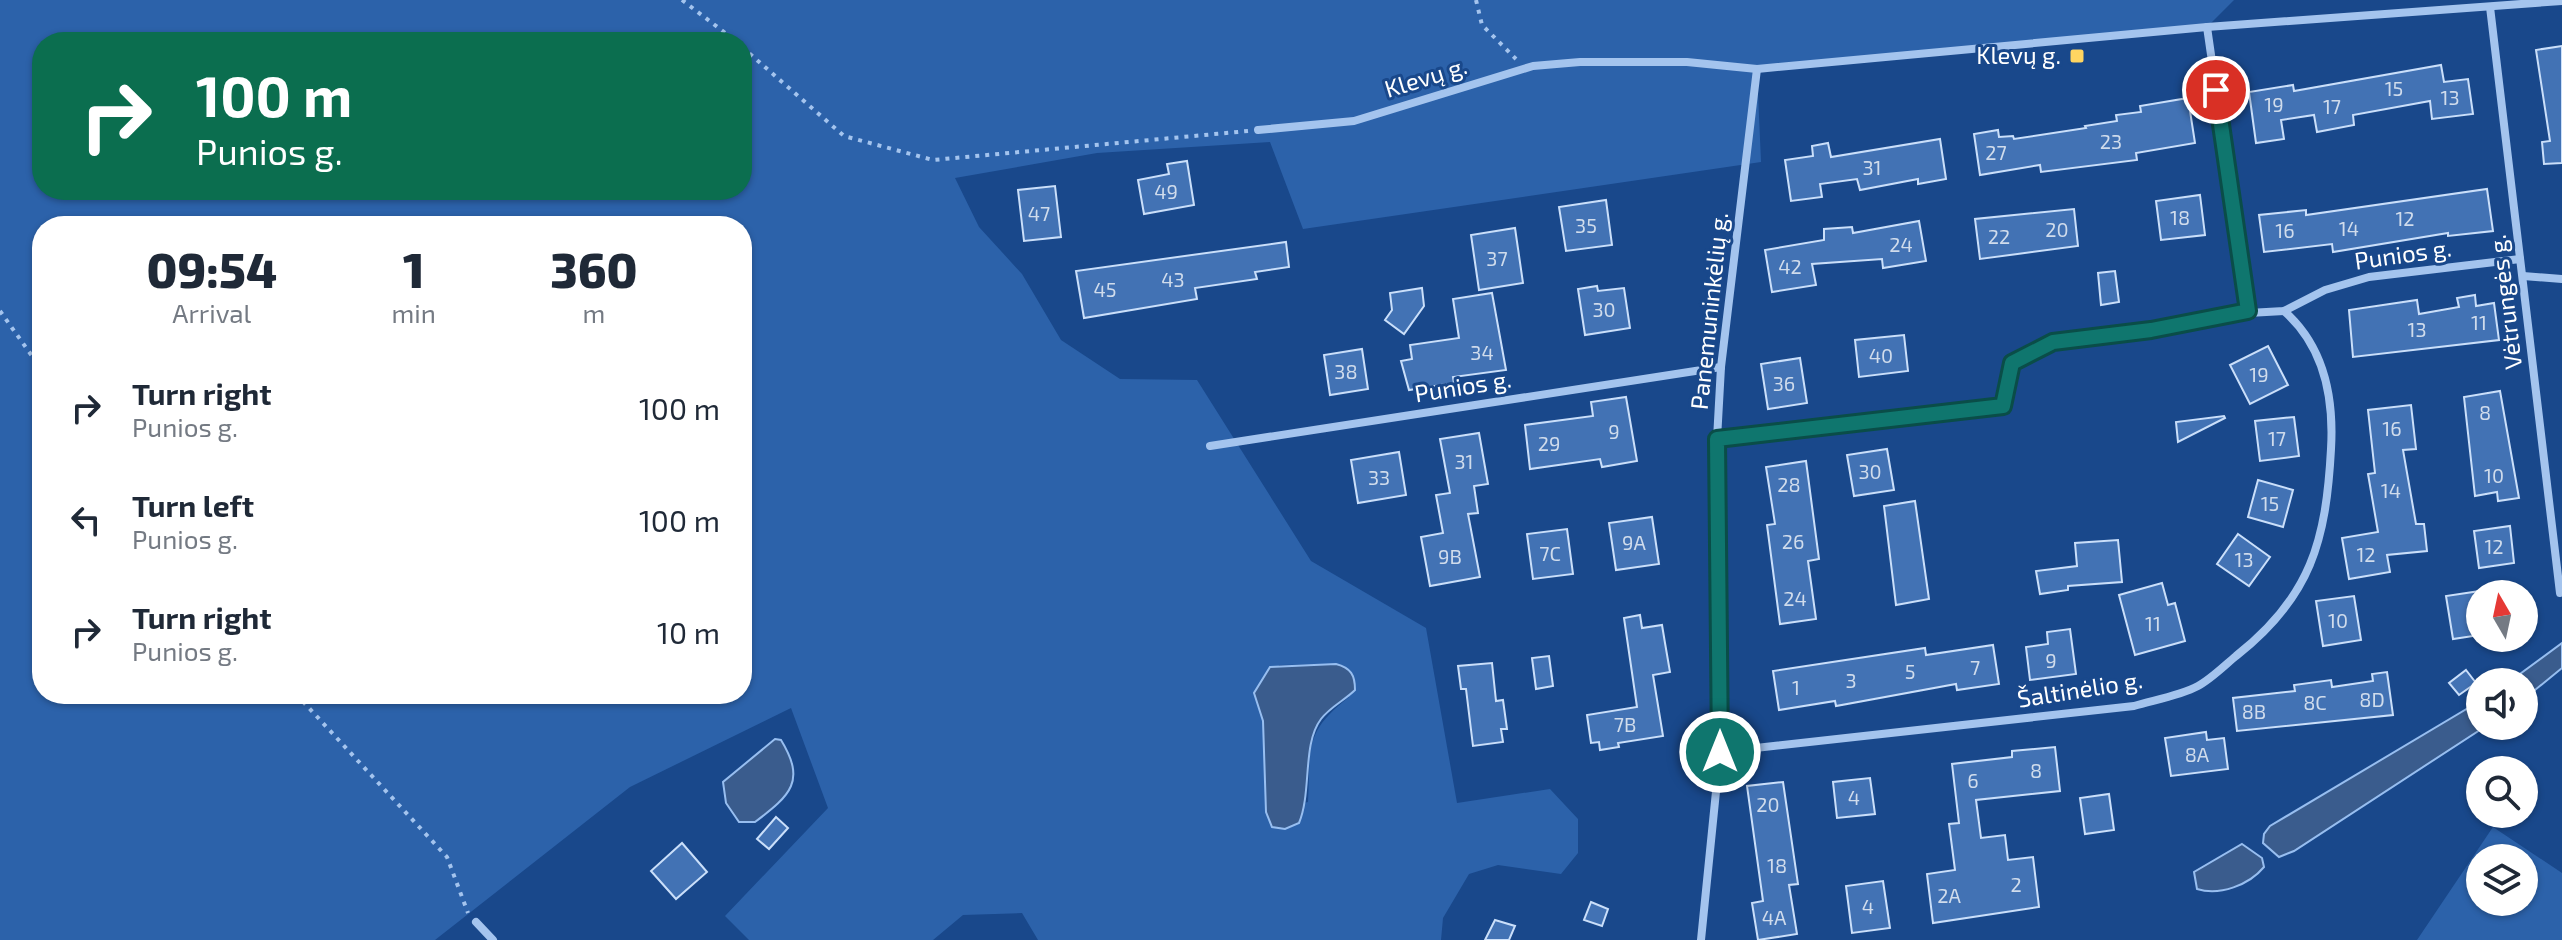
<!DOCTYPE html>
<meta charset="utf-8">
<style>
body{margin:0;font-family:"Exo 2",sans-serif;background:#f6f6f7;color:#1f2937;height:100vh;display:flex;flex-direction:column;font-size:30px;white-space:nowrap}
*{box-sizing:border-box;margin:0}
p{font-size:26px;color:#747a83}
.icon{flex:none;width:44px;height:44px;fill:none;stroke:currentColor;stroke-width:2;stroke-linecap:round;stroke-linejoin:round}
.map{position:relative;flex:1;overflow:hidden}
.panel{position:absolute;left:32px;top:216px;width:720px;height:488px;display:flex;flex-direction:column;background:#fff;border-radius:32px;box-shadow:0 2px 6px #0004}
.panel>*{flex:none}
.hud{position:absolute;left:32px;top:32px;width:720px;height:168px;border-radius:32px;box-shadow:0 2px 6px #0004;background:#0b6e4f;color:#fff;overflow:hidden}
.needle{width:52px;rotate:351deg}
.buttons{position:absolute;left:2466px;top:580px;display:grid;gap:16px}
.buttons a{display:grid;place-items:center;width:72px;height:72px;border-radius:50%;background:#fff;box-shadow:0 2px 6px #0004;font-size:40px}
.pin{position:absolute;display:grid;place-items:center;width:68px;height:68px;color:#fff;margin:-34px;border:4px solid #fff;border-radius:50%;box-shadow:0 2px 8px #0007}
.me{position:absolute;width:88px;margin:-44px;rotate:0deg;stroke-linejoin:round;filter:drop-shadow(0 0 6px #0008)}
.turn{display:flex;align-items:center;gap:28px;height:168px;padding:0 32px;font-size:36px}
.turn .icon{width:104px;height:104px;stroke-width:2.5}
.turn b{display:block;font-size:56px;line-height:68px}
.eta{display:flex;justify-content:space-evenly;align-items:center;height:136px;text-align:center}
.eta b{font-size:48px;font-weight:800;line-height:56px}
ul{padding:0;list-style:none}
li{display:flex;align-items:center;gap:24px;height:112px;padding:0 32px}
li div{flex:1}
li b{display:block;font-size:30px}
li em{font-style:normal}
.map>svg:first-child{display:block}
.green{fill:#2c62aa;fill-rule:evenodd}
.water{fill:#3a5c8d;stroke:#97bef0;stroke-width:2}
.building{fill:#4272b4;stroke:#cadffa;stroke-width:2}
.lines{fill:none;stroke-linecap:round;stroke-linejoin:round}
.path{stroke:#a4c4ee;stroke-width:4;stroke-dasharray:4 6;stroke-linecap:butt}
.minor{stroke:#a4c4ee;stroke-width:8}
.route-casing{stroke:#0a4d48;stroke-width:20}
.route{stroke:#0f766e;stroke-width:14}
.poi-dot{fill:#ffd561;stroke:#19488b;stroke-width:3}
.labels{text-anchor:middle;stroke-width:6;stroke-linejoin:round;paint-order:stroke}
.number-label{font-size:20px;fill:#d0dcec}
.poi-label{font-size:24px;fill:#fff;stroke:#19488b;text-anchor:end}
.street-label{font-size:24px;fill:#fff;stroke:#19488b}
</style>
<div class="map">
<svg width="2562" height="940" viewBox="0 0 2562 940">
<rect width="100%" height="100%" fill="#19488b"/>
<!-- green -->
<g class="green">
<path d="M0 0H2234L2207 27 1757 70 1761 162 1303 229 1270 142 1097 153 955 178 979 227 1022 274 1061 340 1120 379 1197 380 1311 561 1426 628 1457 803 1550 789 1578 819V853L1561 874 1498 865 1469 874 1443 918 1441 940H1038L1022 913 963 915 933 940H749L725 916 828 808 791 708 630 787 435 940H0ZM42 42H742V190H42ZM42 226H742V694H42ZM1336 664 1349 697C1303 733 1311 748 1308 802L1266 812 1263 721 1279 665Z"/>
<path d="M2493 827 2562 873V940H2417ZM2524 858V902H2480V858Z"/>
</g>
<!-- water -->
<g class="water">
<path d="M2562 643V668L2524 699V682H2509Z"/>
<path d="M1336 664C1351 668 1355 675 1355 690 1345 700 1330 707 1321 719 1302 744 1312 792 1299 823L1285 829 1272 827 1266 812 1263 721 1254 693 1270 667Z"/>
<path d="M2480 701V726H2486L2294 851 2279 857 2263 843 2264 834 2270 826Z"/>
<path d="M775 739 781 740C806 781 791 795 755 822H739L726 803 723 782Z"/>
<path d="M2242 844 2262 858 2264 867C2249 885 2220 896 2197 889L2194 872Z"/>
</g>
<!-- building -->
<g class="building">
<path d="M2562 46V163L2544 164 2542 142 2550 141 2536 50Z"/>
<path d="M2441 65 2444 82 2468 79 2473 114 2432 119 2430 101 2353 115 2354 125 2317 132 2314 115 2281 120 2284 139 2256 143 2249 92 2293 85 2294 91Z"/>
<path d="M2188 98 2195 143 2136 153 2137 160 2041 172 2040 165 1980 175 1974 134 1998 130 1999 137 2013 136 2014 139 2086 128 2085 126 2117 121 2116 115 2141 112 2140 106Z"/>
<path d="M1940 139 1946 179 1918 184V179L1860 190 1857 179 1820 184 1822 197 1791 201 1785 160 1813 156 1812 146 1828 143 1831 157Z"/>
<path d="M1187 161 1194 205 1144 214 1138 180 1169 174 1167 164Z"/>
<path d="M1055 186 1061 237 1024 241 1018 190Z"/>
<path d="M2487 189 2493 231 2448 236V233L2333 252 2332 244 2264 252 2259 215 2306 210V215Z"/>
<path d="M2200 195 2205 235 2161 240 2156 201Z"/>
<path d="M1606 200 1612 245 1566 251 1559 207Z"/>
<path d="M2074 209 2078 246 1980 259 1975 219Z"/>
<path d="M1919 221 1926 261 1883 268 1882 259 1812 264 1816 285 1772 292 1765 250 1824 240V229L1852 227 1853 233Z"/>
<path d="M1515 228 1523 283 1479 290 1471 235Z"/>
<path d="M1286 242 1289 267 1255 272 1257 279 1195 288 1197 299 1084 318 1076 271Z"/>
<path d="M2115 271 2119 302 2101 305 2098 273Z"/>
<path d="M1597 286 1598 291 1624 288 1630 328 1585 335 1578 289Z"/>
<path d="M1422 288 1424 306 1404 334 1385 320 1392 310 1390 293Z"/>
<path d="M1492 293 1506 370 1453 377 1454 383 1409 390 1401 361 1412 359 1410 345 1459 338 1453 299Z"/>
<path d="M2475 295 2476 306 2494 303 2499 340 2353 357 2349 310 2417 300 2419 314 2459 307 2457 298Z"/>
<path d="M1904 335 1908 371 1859 377 1855 340Z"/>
<path d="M2268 346 2288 385 2250 404 2230 365Z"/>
<path d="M1362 349 1368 389 1330 395 1324 355Z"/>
<path d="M1800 358 1807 403 1768 409 1761 364Z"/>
<path d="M2500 391 2519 498 2498 501 2497 492 2475 496 2464 397Z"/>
<path d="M1626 397 1637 461 1602 467 1600 459 1530 469 1525 425 1593 416 1591 402Z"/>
<path d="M2411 405 2416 449 2403 450 2416 524H2424L2427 551 2387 555 2390 572 2349 579 2342 538 2378 532 2368 474 2375 473 2368 410Z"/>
<path d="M2224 416 2225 418 2178 442 2176 422Z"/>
<path d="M2294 417 2299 456 2260 461 2255 421Z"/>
<path d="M1479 433 1488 484 1474 486 1478 513 1468 514 1480 577 1430 586 1421 537 1443 533 1436 495 1450 493 1440 439Z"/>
<path d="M1887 449 1894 490 1854 496 1847 455Z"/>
<path d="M1399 452 1406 495 1358 503 1351 460Z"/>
<path d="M1806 461 1819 559 1808 561 1816 619 1780 624 1767 525 1775 524 1766 467Z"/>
<path d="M2258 480 2293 490 2283 527 2248 517Z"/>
<path d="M1915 501 1929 599 1896 605 1884 506Z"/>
<path d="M1652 517 1659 564 1616 570 1609 523Z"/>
<path d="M2510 526 2514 563 2479 568 2474 531Z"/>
<path d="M1567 529 1573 574 1533 579 1527 534Z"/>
<path d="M2238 534 2270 557 2249 586 2217 564Z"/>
<path d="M2118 540 2122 582 2068 586V590L2040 594 2036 571 2077 566 2075 543Z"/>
<path d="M2162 583 2168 605 2175 603 2185 641 2135 655 2119 595Z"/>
<path d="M2480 591V635L2453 639 2446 596Z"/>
<path d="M2354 596 2361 640 2323 646 2316 601Z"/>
<path d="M1640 615 1642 628 1662 625 1665 643 1670 672 1653 675 1663 736 1618 743 1619 747 1600 750 1599 742 1591 743 1587 715 1637 707 1624 618Z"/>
<path d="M2070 629 2076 674 2030 680 2026 647 2048 644 2047 632Z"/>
<path d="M1993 645 1999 684 1957 690 1956 684 1836 706 1835 701 1779 710 1773 671 1925 648 1926 655Z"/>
<path d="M1549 656 1553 686 1536 689 1532 658Z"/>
<path d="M1492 663 1496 701 1503 700 1507 729H1501L1503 742 1473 746 1466 689H1461L1458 666Z"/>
<path d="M2466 670 2476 683 2459 695 2449 683Z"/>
<path d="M2387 672 2393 715 2237 731 2233 698 2295 691 2294 685 2331 680 2332 687 2373 681 2372 674Z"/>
<path d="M2206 732 2207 740 2224 738 2228 769 2171 776 2165 738Z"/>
<path d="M2055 747 2060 791 1976 800 1981 838 2005 835 2008 860 2033 857 2039 907 1933 923 1927 874 1955 870 1949 824 1959 823 1952 764 2012 757V751Z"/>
<path d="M1870 778 1875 814 1837 818 1833 782Z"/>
<path d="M1783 782 1798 884 1789 885 1797 934 1758 940 1752 903 1763 901 1747 786Z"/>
<path d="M2109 794 2114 830 2085 834 2080 798Z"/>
<path d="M776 817 788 828 769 849 757 839Z"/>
<path d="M682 843 707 872 676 899 651 871Z"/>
<path d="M1883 881 1890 928 1852 933 1846 886Z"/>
<path d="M1591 902 1608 909 1602 926 1584 920Z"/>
<path d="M1495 920 1515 926 1509 940H1485Z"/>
</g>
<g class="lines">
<!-- path -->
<g class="path">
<path d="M682 0 737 42"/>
<path d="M1476 0 1482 25 1516 59"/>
<path d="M742 47 844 136 933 160 1248 131"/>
<path d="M0 311 42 370"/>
<path d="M296 694 447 857 468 913"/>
</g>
<!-- minor -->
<g class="minor">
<path d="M2490 7 2560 593"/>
<path d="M2207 27 2248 311"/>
<path d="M1258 130 1354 121 1533 66 1580 62H1687L1757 69 2207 27 2562 1"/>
<path d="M2523 276 2562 279"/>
<path d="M1717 439 2003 406 2012 363 2053 342 2151 330 2213 315 2284 311 2325 290 2369 277 2520 259"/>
<path d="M1210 446 1721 367"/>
<path d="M1720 752 2134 706C2154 700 2179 696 2198 686 2211 679 2224 666 2236 656 2311 597 2326 541 2331 449 2334 398 2324 346 2284 311"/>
<path d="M476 922 493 940"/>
<path d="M1701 940 1720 752 1717 439 1721 367 1757 69"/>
</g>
</g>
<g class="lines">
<defs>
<path id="route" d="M1720 752 1717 439 2003 406 2012 363 2053 342 2151 330 2248 311 2216 90"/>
</defs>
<!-- route casing -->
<use href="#route" class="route-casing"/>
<!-- route -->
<use href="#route" class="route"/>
</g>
<!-- markers -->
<rect class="poi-dot" x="2069" y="48" width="16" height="16" rx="4"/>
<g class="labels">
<!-- number labels -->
<g class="number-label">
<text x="2394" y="96">15</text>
<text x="2450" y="105">13</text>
<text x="2274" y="112">19</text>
<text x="2332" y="114">17</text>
<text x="2111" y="149">23</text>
<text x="1996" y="160">27</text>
<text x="1872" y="175">31</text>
<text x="1166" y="199">49</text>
<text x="1039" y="221">47</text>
<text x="2180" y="225">18</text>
<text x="2405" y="226">12</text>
<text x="1586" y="233">35</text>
<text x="2349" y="236">14</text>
<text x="2057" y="237">20</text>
<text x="2285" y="238">16</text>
<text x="1999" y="244">22</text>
<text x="1901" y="252">24</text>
<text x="1497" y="266">37</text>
<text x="1790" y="274">42</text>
<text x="1173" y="287">43</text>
<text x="1105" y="297">45</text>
<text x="1604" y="317">30</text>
<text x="2479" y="330">11</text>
<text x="2417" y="337">13</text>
<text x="1482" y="360">34</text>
<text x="1881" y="363">40</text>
<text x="1346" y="379">38</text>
<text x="2259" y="382">19</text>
<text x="1784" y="391">36</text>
<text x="2485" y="420">8</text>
<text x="2392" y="436">16</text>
<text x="1614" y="439">9</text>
<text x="2277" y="446">17</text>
<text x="1549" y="451">29</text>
<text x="1464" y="469">31</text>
<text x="1870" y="479">30</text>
<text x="2494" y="483">10</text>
<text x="1379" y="485">33</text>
<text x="1789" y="492">28</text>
<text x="2391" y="498">14</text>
<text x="2270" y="511">15</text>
<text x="1793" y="549">26</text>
<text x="1634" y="550">9A</text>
<text x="2494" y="554">12</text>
<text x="1550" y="561">7C</text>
<text x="2366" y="562">12</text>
<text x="1450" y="564">9B</text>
<text x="2244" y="567">13</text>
<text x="1795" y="606">24</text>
<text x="2338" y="628">10</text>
<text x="2153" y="631">11</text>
<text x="2051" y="668">9</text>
<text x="1975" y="675">7</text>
<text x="1910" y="679">5</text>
<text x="1851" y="688">3</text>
<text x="1796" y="695">1</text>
<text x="2372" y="707">8D</text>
<text x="2315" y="710">8C</text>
<text x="2254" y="719">8B</text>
<text x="1625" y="732">7B</text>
<text x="2197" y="762">8A</text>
<text x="2036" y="778">8</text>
<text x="1973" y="788">6</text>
<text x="1854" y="805">4</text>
<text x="1768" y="812">20</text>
<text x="1777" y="873">18</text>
<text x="2016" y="892">2</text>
<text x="1949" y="903">2A</text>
<text x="1868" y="914">4</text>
<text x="1774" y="925">4A</text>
</g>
<!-- poi labels -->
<g class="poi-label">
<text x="2061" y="64">Klevų g.</text>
</g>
<!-- street labels -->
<g class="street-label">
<text transform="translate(1426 78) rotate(-17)" y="8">Klevų g.</text>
<text transform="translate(2403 255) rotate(-8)" y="8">Punios g.</text>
<text transform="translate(2506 302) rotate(-97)" y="8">Vėtrungės g.</text>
<text transform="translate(1710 311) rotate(-84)" y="8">Panemuninkėlių g.</text>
<text transform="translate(1463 387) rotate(-9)" y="8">Punios g.</text>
<text transform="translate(2080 690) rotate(-9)" y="8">Šaltinėlio g.</text>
</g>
</g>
</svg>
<div class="buttons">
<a><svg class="needle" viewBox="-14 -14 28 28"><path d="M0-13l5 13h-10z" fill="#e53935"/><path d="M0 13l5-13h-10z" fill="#747a83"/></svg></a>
<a><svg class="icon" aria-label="sound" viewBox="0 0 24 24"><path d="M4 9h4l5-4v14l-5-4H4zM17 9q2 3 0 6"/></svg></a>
<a><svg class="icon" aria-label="search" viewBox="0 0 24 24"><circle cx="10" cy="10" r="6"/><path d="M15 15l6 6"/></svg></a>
<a><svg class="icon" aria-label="layers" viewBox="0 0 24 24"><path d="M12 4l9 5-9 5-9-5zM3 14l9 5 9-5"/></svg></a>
</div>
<div class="pin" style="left:2216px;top:90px;background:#d93025"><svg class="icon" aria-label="arrive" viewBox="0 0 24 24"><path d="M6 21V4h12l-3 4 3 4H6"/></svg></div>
<svg class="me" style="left:1720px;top:752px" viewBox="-20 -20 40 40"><circle r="17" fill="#0f766e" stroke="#fff" stroke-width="3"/><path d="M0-11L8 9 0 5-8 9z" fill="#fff"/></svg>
<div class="hud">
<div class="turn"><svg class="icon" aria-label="right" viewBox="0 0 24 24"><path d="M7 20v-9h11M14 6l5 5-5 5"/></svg><div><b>100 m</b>Punios g.</div></div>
</div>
<section class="panel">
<div class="eta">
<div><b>09:54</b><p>Arrival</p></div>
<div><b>1</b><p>min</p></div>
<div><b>360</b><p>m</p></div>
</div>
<ul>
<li><svg class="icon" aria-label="right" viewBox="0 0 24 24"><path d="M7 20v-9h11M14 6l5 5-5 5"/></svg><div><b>Turn right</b><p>Punios g.</p></div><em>100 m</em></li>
<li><svg class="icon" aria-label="left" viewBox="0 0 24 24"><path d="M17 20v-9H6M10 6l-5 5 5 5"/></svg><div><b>Turn left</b><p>Punios g.</p></div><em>100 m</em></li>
<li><svg class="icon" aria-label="right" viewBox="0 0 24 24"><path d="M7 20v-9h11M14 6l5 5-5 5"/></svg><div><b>Turn right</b><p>Punios g.</p></div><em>10 m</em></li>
</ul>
</section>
</div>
